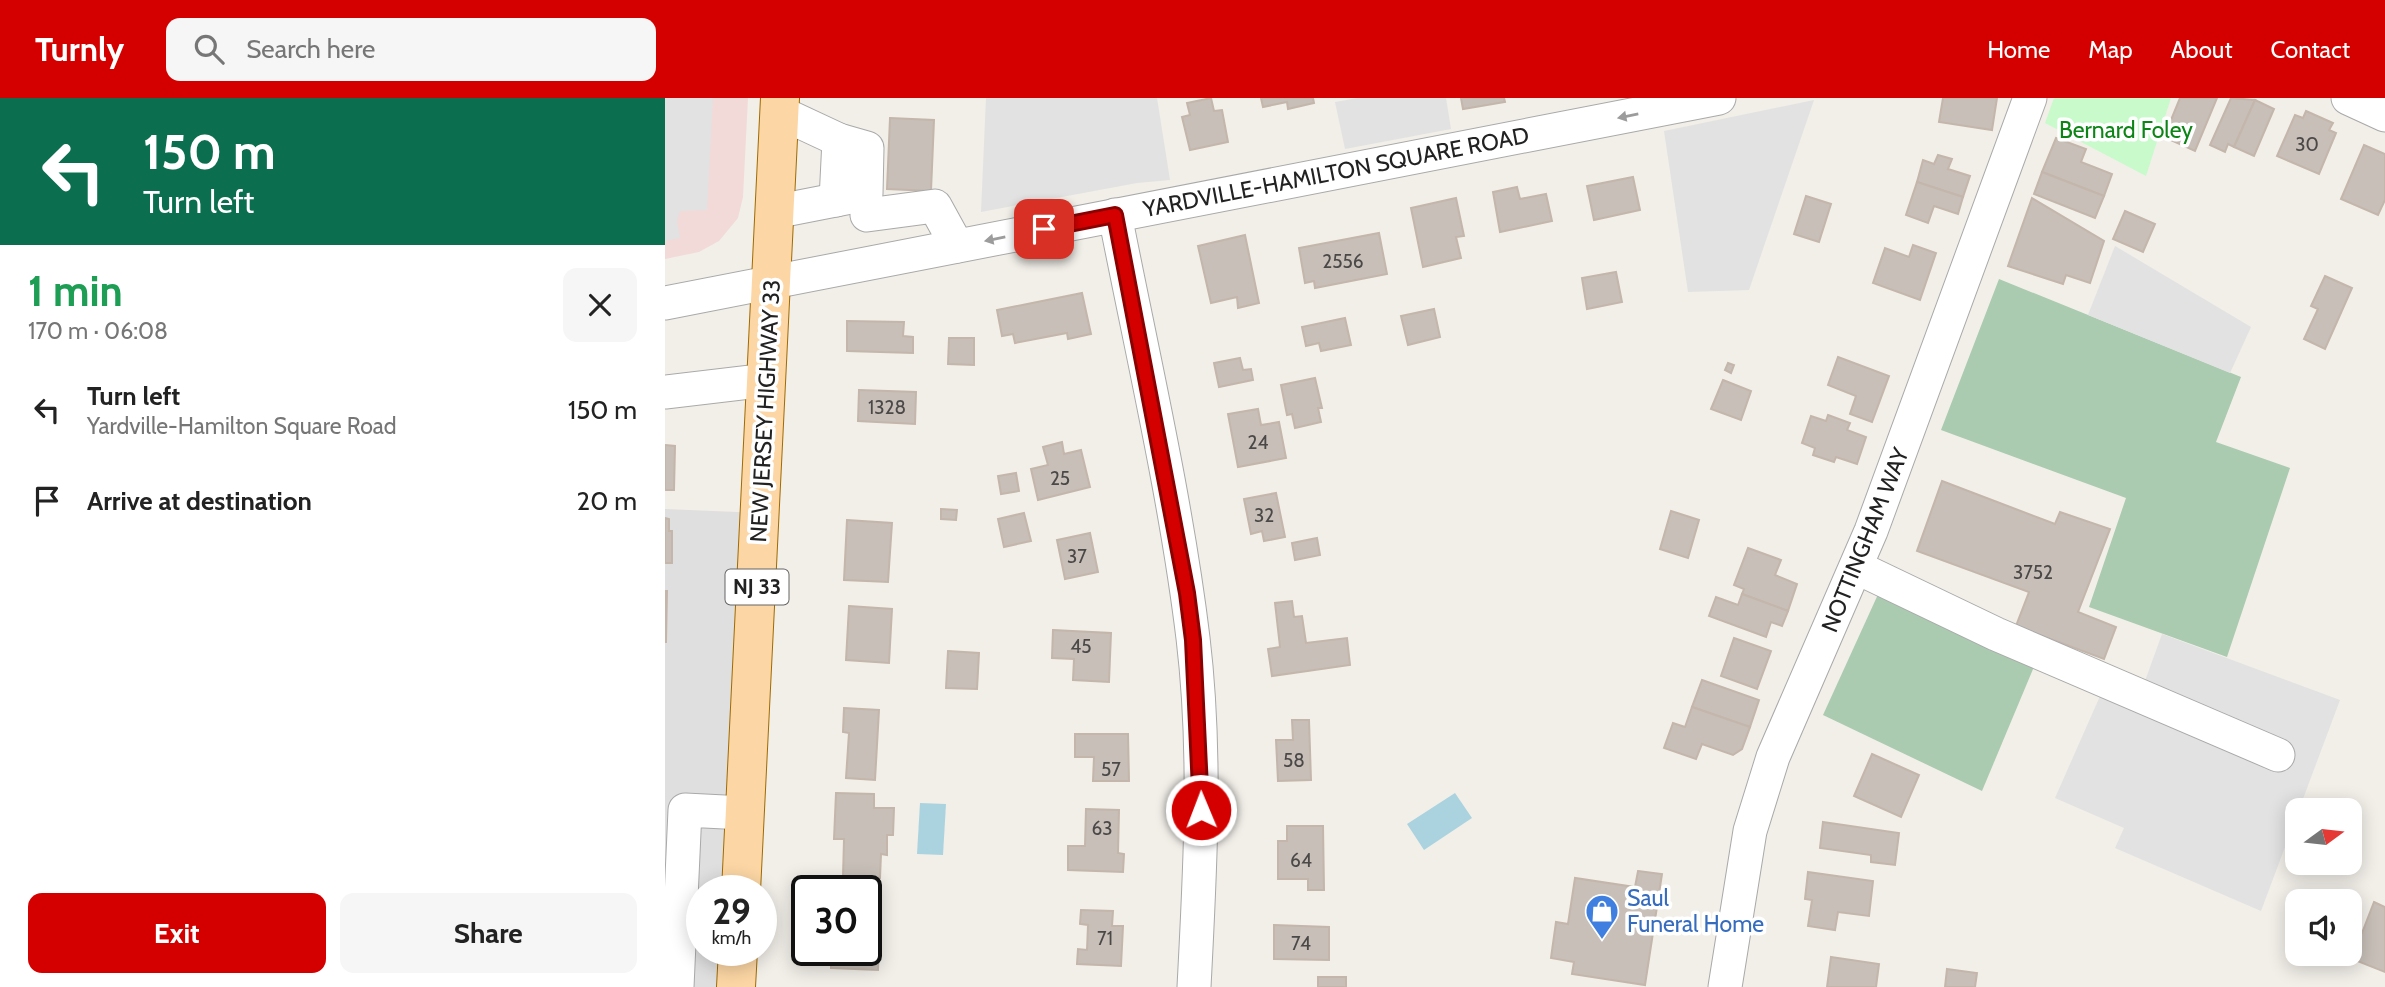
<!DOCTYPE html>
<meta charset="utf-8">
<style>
body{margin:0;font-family:Cabin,sans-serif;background:#f6f6f6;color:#222;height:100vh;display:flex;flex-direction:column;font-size:26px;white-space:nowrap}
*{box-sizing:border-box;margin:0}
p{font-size:23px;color:#767676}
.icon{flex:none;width:38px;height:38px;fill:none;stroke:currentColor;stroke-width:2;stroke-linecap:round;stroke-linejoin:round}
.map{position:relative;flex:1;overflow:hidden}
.details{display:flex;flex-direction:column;background:#fff;width:665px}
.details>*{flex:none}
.guide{background:#0b6e4f;color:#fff;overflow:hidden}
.needle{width:46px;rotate:75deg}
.buttons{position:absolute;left:1620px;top:700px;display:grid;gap:14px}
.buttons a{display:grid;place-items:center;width:77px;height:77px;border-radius:14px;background:#fff;box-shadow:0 4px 18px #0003;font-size:35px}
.speed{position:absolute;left:21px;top:777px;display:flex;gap:14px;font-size:35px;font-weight:700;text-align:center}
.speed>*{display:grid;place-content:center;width:91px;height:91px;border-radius:50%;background:#fff;box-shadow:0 4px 18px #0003;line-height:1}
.speed small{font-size:18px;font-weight:400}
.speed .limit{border:4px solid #111;border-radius:10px;background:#fff;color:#111}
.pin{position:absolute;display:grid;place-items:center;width:60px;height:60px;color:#fff;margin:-30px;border-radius:14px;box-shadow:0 4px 10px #0006}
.me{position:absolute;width:77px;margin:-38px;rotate:359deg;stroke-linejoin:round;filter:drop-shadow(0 0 5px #0008)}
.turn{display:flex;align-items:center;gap:24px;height:147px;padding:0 28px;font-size:32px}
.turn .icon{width:91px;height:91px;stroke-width:2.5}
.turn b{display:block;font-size:49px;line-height:60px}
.round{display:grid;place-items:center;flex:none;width:74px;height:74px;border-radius:14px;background:#f6f6f6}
.headline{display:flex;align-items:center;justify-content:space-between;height:119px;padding:0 28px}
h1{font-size:42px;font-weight:800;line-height:52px;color:#1e9e55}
.primary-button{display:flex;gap:14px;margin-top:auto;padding:14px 28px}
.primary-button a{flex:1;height:80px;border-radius:14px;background:#d40000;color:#fff;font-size:28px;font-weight:800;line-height:80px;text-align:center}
.primary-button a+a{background:#f6f6f6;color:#222}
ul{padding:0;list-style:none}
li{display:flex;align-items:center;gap:21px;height:91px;padding:0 28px}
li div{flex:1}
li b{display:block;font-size:26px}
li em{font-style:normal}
header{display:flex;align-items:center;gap:42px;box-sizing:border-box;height:98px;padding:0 35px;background:#d40000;color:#fff}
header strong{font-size:33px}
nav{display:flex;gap:38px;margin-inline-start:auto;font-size:24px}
.search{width:490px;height:63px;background:#f6f6f6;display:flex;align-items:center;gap:18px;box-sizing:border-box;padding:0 24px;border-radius:14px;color:#767676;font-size:26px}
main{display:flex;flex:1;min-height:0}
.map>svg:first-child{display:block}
.residential{fill:#e0dfdf}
.commercial{fill:#f2dad9}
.cemetery{fill:#aacbaf}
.park{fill:#c8facc}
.parking{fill:#e2e2e2}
.water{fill:#aad3df}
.building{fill:#c7bfb8;stroke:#c4b6ab;stroke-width:2}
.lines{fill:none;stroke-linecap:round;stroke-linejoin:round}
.minor-casing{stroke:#a9a9a9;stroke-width:35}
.major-casing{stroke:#a06b00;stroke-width:40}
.minor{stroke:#fff;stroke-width:33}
.major{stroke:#fcd6a4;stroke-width:38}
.oneway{fill:#9c9c9c}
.route-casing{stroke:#8a0000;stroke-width:18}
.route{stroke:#d40000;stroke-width:12}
.labels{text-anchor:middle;stroke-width:7;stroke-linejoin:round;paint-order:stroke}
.number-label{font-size:19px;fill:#4b4948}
.shield{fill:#fff;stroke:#646464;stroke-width:2}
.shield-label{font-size:21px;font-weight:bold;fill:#222}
.park-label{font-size:23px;fill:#0c8416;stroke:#fff}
.street-label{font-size:23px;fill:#222;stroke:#fff}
.shop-label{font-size:23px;fill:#366cbe;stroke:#fff;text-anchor:start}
</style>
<header>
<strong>Turnly</strong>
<div class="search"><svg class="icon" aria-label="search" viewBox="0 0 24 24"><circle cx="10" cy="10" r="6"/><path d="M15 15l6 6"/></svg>Search here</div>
<nav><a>Home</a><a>Map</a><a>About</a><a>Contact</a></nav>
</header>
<main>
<section class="details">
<div class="guide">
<div class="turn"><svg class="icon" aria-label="left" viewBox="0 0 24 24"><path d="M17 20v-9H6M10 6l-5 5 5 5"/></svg><div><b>150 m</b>Turn left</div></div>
</div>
<div class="headline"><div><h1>1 min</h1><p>170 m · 06:08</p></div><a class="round"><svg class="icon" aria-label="close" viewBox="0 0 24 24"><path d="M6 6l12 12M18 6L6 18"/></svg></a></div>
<ul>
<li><svg class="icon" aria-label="left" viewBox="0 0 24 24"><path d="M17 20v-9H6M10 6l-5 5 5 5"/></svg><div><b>Turn left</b><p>Yardville-Hamilton Square Road</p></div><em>150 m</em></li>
<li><svg class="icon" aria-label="arrive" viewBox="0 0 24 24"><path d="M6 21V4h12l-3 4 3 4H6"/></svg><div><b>Arrive at destination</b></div><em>20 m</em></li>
</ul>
<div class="primary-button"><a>Exit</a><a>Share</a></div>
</section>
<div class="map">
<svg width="1720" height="889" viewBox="0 0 1720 889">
<rect width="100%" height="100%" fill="#f2efe9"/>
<!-- residential -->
<path class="residential" d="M0 411 96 415 76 793H37V852H73L71 889H0Z"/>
<!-- commercial -->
<path class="commercial" d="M0 0H83L78 99 73 120 54 143 34 154 0 161Z"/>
<!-- cemetery -->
<g class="cemetery">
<path d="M1334 181 1576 279 1551 344 1625 370 1562 559 1424 509 1461 400 1276 332Z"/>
<path d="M1215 492 1371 564 1317 693 1158 617Z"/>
</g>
<!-- park -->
<path class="park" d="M1389 0H1506L1481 78 1380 25Z"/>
<!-- parking -->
<g class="parking">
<path d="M0 0H48L42 112 15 113 12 123 15 140 0 143Z"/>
<path d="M321 0H492L505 82 472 85 316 114Z"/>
<path d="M693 0H781L786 31 680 51 670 4Z"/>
<path d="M1149 2 1084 192 1023 194 999 33Z"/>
<path d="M1450 148 1586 229 1565 275 1423 217Z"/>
<path d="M1497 536 1675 602 1596 813 1450 750 1459 730 1390 700 1447 571 1480 583Z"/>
</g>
<!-- water -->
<g class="water">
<path d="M790 695 807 720 759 752 742 726Z"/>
<path d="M255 705 281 706 278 757 252 756Z"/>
</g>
<!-- building -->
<g class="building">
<path d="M546 0 549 13 557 12 563 44 525 52 517 19 525 17 522 5Z"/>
<path d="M596 0H648L649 5 623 11 622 4 598 9Z"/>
<path d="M796 0H839L840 4 798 11Z"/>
<path d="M1278 0H1332L1327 32 1274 24Z"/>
<path d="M1515 0H1552L1530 53 1499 39Z"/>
<path d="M1566 0 1590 2 1569 49 1563 46 1560 54 1545 47Z"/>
<path d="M1590 2 1609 11 1589 58 1569 49Z"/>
<path d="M1641 13 1668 25 1664 32 1671 35 1654 76 1612 58 1630 17 1638 20Z"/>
<path d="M225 20 269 22 266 93 222 91Z"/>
<path d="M1391 40 1421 51 1416 64 1447 76 1439 98 1377 74Z"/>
<path d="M1699 47 1720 56V102L1713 117 1676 101Z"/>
<path d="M1273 57 1287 61 1283 71 1305 78 1298 99 1252 84 1258 62 1269 66Z"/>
<path d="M1377 74 1439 98 1430 120 1369 96Z"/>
<path d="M968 79 975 112 929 122 922 88Z"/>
<path d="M1252 84 1298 99 1293 116 1269 108 1263 125 1241 117Z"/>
<path d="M852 89 855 101 881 96 887 123 835 134 828 94Z"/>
<path d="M1141 98 1166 106 1154 144 1129 136Z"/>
<path d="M791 100 799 138 791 139 796 160 758 169 746 110Z"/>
<path d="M1367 100 1439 143 1425 185 1401 177 1398 186 1343 168Z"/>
<path d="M1460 113 1490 126 1478 154 1448 141Z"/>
<path d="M714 135 722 176 650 190 649 183 640 185 634 150Z"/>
<path d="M580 137 594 205 573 210 572 199 546 205 533 148Z"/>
<path d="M1248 147 1271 155 1255 202 1208 185 1220 150 1244 159Z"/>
<path d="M951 174 957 204 922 211 917 180Z"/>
<path d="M1660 178 1687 190 1660 251 1639 241 1653 211 1646 208Z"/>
<path d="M417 195 426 236 403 241 402 235 350 245 348 236 337 238 332 212Z"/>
<path d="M769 211 775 239 743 247 736 218Z"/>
<path d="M680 220 686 247 656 253 654 245 641 248 637 229Z"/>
<path d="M182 223 239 224 238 238 248 239V255L182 253Z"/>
<path d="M284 240H309V267L283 266Z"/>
<path d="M1173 259 1224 278 1207 324 1185 316 1191 298 1163 287Z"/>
<path d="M575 260 578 272 586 271 588 282 554 289 549 265Z"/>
<path d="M1063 265 1069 267 1066 275 1060 272Z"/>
<path d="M650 280 657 310H653L656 324 630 330 627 316 622 317 616 287Z"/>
<path d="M1058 282 1086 293 1076 322 1046 311Z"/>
<path d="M194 292 251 294 250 326 193 323Z"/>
<path d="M593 311 596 327 614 324 621 360 573 369 563 316Z"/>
<path d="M1163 317 1185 325 1182 332 1201 339 1192 366 1171 359 1169 364 1148 357 1150 350 1137 345 1146 318 1161 323Z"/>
<path d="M397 344 399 356 416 352 425 389 373 402 366 371 383 367 378 349Z"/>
<path d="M0 347 10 348 9 392H0Z"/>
<path d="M351 375 354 393 336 396 333 378Z"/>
<path d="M1277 383 1390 426 1395 414 1445 431 1413 514 1451 529 1439 561 1351 528 1364 494 1252 453Z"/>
<path d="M611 395 620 439 599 443 597 433 586 436 579 401Z"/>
<path d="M276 411 292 412 291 422 276 421Z"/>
<path d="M1006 413 1034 422 1023 460 995 451Z"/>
<path d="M359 415 366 443 339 449 333 421Z"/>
<path d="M0 420 4 421V433H7V465H0Z"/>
<path d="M182 422 227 425 223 484 179 482Z"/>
<path d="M425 435 433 474 400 481 392 442Z"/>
<path d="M652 440 655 457 630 462 627 445Z"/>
<path d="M1083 450 1116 462 1110 477 1132 486 1123 513 1077 496 1079 491 1069 487Z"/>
<path d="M0 493H2L1 544H0Z"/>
<path d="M1077 496 1123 513 1117 528 1106 524 1101 539 1044 518 1051 499 1073 507Z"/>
<path d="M627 503 629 519 637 518 641 545 682 540 685 567 607 578 603 551 615 549 610 505Z"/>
<path d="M184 508 227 511 224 565 181 562Z"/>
<path d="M388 532 446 535 444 584 408 582 409 561 387 560Z"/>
<path d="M1069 540 1106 553 1092 591 1056 578Z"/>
<path d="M283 553 314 555 312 591 281 590Z"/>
<path d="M1037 582 1094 602 1085 629 1027 609Z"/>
<path d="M1027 609 1085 629 1077 651 1068 657 1037 646 1031 661 999 650 1008 625 1020 629Z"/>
<path d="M179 610 214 612 210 682 181 680 184 635 178 634Z"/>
<path d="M627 622H644L646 682 613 683 611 642H628Z"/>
<path d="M410 636H463L464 683H428L429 659H410Z"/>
<path d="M1207 656 1254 677 1236 719 1189 698Z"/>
<path d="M171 695 209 696V710H229L228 737H222V757L216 756 215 780 178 779 179 741H169Z"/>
<path d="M421 711 454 712 453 755 459 756 458 774 403 772V748H420Z"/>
<path d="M1158 724 1234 735 1230 767 1206 764V757L1155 750Z"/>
<path d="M622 728H658L659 792H643V781H613V743H622Z"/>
<path d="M973 773 997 776 980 887 907 876 909 864 886 860 891 824 903 826 910 780 970 789Z"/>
<path d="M1143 774 1208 783 1204 818 1173 814 1170 832 1143 828 1147 802 1140 801Z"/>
<path d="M176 790 207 791 205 841H214L213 872 166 870V852H201V793H176Z"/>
<path d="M1709 804 1720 809V874L1675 856H1685V830L1697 835Z"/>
<path d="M416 812 448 813 447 828H458L456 868 412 866 413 851 422 852 423 827 415 826Z"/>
<path d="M609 827 664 829V862L609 861Z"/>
<path d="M1166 859 1214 866 1211 889H1162Z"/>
<path d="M1282 871 1312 875 1310 889H1280Z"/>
<rect x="653" y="879" width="28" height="10"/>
</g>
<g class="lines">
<defs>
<g id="minor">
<path d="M1683 0 1720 17"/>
<path d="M171 102 174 42"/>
<path d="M109 114 201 96 202 50 174 42 114 14"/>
<path d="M202 117 270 108 292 148"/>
<path d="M450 117C477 255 511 400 528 540 542 656 535 773 529 889"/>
<path d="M0 205 1054 0"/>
<path d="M0 294 102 282"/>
<path d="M1191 469 1331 536 1613 657"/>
<path d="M12 889 20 712 79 715"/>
<path d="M1060 889 1085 733 1108 659 1206 433 1365 0"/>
</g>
<g id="major">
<path d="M76 793 115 0"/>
<path d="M71 889 73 852"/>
</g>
</defs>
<!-- minor casing -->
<use href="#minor" class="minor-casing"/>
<!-- major casing -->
<use href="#major" class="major-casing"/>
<!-- minor -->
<use href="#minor" class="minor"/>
<!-- major -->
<use href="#major" class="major"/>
</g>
<!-- one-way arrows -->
<defs><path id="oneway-solid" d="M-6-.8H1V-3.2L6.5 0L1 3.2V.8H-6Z" transform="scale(1.75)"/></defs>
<g class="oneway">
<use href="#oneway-solid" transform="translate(963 18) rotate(169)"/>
<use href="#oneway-solid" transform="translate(330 141) rotate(169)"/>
</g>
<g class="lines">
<defs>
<path id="route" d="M379 131 450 117 522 495 528 542 536 712"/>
</defs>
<!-- route casing -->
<use href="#route" class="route-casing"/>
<!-- route -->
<use href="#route" class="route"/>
</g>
<!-- icons -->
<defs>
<symbol id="shop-pin" viewBox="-11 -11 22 30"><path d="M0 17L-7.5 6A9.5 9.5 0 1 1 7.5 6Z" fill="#3f7fe0" stroke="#fff"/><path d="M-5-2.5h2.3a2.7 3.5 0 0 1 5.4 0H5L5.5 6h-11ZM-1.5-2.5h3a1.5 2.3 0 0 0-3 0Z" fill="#fff"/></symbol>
</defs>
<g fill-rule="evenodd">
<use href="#shop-pin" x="918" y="794" width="38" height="52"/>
</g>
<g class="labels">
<!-- number labels -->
<g class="number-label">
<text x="1642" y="53">30</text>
<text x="678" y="170">2556</text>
<text x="222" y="316">1328</text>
<text x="593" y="351">24</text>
<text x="395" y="387">25</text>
<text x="599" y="424">32</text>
<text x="412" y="465">37</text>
<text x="1368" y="481">3752</text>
<text x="416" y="555">45</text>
<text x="629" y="669">58</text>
<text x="446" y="678">57</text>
<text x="437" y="737">63</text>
<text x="636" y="769">64</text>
<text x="440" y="847">71</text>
<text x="636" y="852">74</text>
</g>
<!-- shield labels -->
<rect class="shield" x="60.5" y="471.5" width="63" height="35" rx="5"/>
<g class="shield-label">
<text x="92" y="496">NJ 33</text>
</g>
<!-- park labels -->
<g class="park-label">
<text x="1461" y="40">Bernard Foley</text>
</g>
<!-- street labels -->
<g class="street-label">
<text transform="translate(671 74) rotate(-11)" y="8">YARDVILLE-HAMILTON SQUARE ROAD</text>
<text transform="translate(100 313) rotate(-87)" y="8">NEW JERSEY HIGHWAY 33</text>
<text transform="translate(1200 442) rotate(-68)" y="8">NOTTINGHAM WAY</text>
</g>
<!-- shop labels -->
<g class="shop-label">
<text x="962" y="808">Saul<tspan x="962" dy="26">Funeral Home</tspan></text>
</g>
</g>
</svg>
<div class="buttons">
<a><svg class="needle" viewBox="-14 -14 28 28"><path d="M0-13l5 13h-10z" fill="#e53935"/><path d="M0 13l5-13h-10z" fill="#767676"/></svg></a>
<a><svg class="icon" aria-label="sound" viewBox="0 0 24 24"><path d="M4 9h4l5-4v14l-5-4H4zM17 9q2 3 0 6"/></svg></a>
</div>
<div class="speed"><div>29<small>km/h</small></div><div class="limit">30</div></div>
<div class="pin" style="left:379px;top:131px;background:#d93025"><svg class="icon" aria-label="arrive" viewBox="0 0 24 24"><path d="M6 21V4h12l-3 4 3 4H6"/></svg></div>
<svg class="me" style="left:536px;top:712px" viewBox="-20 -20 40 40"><circle r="17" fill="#d40000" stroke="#fff" stroke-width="3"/><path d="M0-11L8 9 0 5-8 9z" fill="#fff"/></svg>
</div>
</main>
